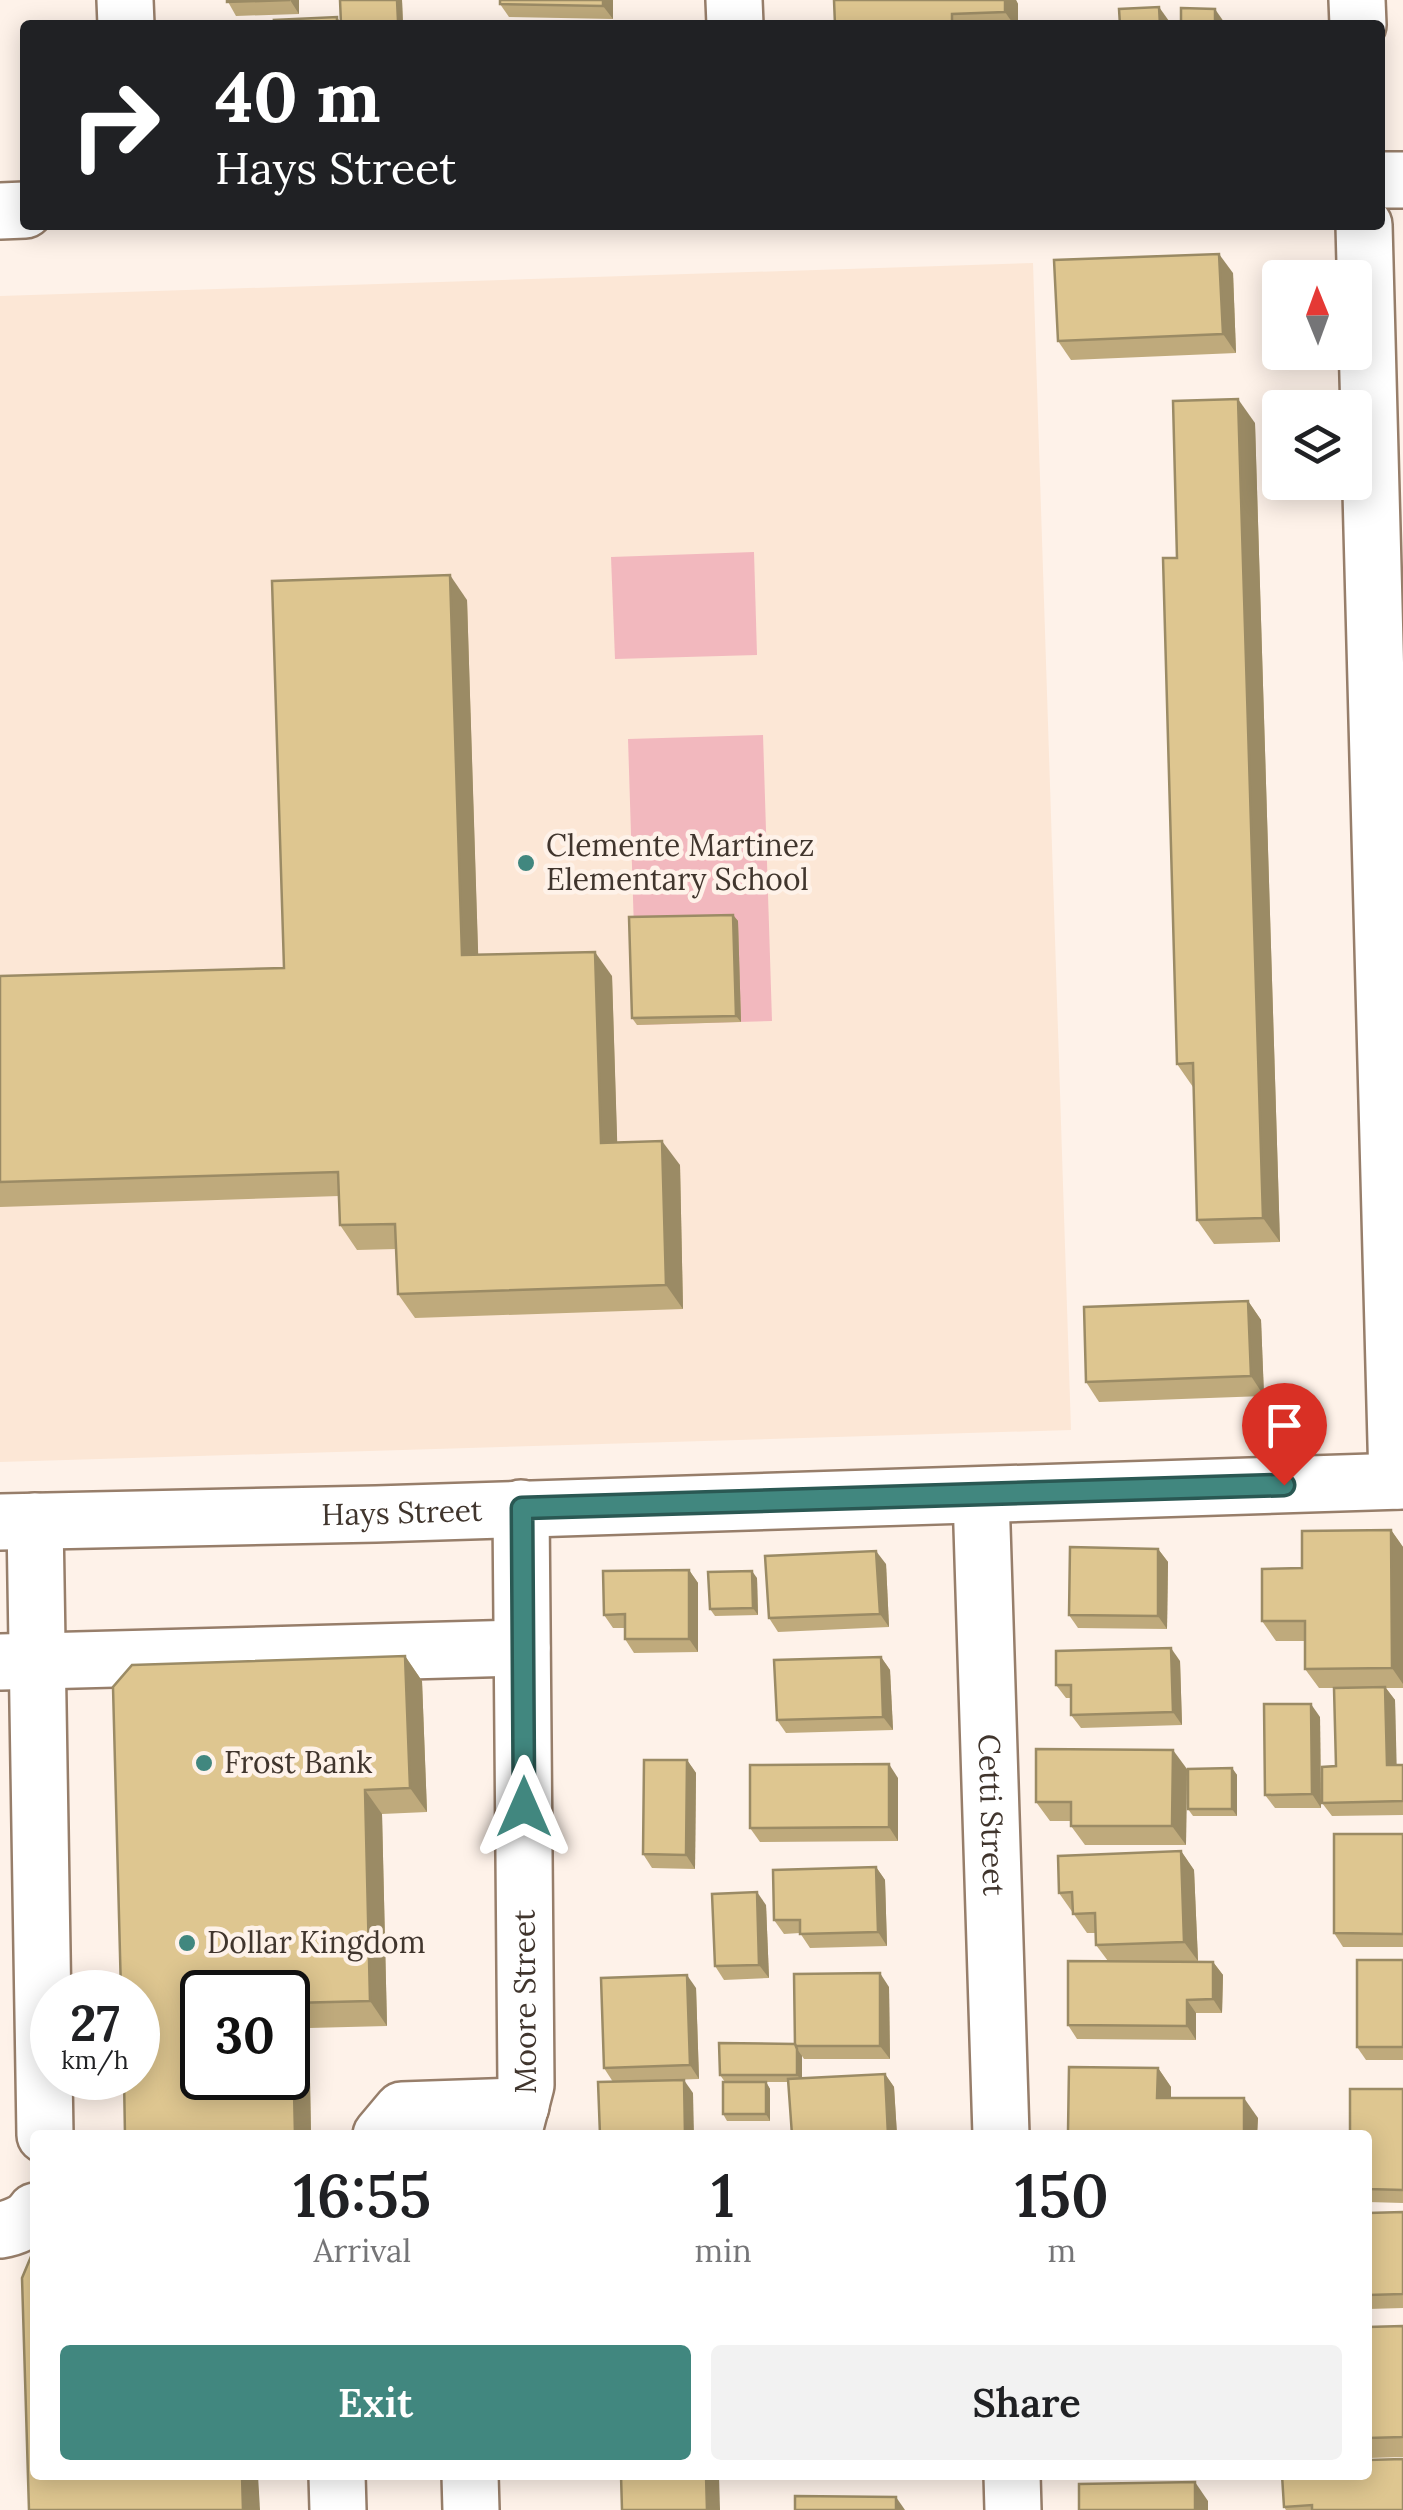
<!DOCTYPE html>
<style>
body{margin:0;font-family:Lora,serif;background:#f2f2f2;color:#202124;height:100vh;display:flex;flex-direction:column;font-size:38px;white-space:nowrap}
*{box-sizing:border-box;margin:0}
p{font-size:32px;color:#757577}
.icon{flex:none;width:55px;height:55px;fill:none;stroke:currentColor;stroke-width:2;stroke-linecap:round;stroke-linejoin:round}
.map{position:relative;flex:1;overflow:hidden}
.drawer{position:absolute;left:30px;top:2130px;width:1342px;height:350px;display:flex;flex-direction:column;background:#fff;border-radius:10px;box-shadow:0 5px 25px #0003}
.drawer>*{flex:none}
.guide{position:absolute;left:20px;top:20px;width:1365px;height:210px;border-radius:10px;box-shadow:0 5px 25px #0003;background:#202124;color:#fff;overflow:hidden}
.needle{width:65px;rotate:359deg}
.controls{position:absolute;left:1262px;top:260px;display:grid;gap:20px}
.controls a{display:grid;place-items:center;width:110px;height:110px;border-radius:10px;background:#fff;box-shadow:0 5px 25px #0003;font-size:50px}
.speed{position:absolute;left:30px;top:1970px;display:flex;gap:20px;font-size:50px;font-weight:700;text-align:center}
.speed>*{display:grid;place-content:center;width:130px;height:130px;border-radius:50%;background:#fff;box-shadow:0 5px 25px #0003;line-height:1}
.speed small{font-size:25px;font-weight:400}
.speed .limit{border:5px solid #111;border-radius:15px;background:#fff;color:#111}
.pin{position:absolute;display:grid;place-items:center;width:85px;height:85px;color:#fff;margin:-102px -42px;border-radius:50% 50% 50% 0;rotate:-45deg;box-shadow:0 0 10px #0007}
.pin .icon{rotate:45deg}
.me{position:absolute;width:110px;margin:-55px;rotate:0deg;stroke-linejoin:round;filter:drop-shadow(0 0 8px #0008)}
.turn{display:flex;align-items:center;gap:35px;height:210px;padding:0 30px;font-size:45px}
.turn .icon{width:130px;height:130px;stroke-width:2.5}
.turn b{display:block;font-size:70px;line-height:85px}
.eta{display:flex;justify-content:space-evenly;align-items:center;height:170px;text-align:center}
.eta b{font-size:60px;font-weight:600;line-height:70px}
.cta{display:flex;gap:20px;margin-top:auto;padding:20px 30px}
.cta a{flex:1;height:115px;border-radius:10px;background:#41877f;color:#fff;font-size:40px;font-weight:600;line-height:115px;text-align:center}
.cta a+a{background:#f2f2f2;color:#202124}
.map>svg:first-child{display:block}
.built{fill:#fce7d6}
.green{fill:#f2b8be}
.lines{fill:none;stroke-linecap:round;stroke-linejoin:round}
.minor-casing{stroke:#977e6a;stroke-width:60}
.minor{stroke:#fff;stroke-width:55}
.wall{fill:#bfaa7c}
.shaded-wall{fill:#9b8b65}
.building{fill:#dec690;stroke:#9b8b65;stroke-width:2.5;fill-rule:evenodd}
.route-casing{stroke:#2a5853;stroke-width:25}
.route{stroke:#41877f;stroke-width:18}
.poi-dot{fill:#41877f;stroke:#fef2e9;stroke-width:4}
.labels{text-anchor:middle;stroke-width:9;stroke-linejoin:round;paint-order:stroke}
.poi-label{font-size:30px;fill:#40352d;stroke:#fef2e9;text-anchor:start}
.street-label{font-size:30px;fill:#40352d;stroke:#fef2e9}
</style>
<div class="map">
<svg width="1403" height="2510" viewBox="0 0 1403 2510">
<rect width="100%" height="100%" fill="#fef2e9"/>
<!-- built -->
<path class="built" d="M1033 263 1071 1430 0 1462V296Z"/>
<!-- green -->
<g class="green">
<path d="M754 552 757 655 615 659 611 557Z"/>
<path d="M763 735 772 1021 637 1025 628 739Z"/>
</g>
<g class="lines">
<defs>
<g id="minor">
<path d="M125 0 126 25"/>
<path d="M734 0 735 25"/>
<path d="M1357 0 1358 25"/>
<path d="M1380 180H1403"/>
<path d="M0 211 25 210"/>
<path d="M1364 225 1397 1481"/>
<path id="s1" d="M981 1495 1001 2135"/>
<path d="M35 1521 45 2135"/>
<path id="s2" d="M0 1522 376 1514 1403 1481"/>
<path d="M1 1662 522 1648"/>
<path d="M381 2135 402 2110 521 2106"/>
<path id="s3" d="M513 2135 526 2085 521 1508"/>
<path d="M0 2230C13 2228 28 2222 35 2211"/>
<path d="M337 2475 338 2510"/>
<path d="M470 2475 471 2510"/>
<path d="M1012 2475 1013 2510"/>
</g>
</defs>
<!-- minor casing -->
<use href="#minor" class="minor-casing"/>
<!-- minor -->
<use href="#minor" class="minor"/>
</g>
<!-- wall -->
<g class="wall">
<path d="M227 0H299V14L236 16Z"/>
<path d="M402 0 403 25H275L337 17 341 23Z"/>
<path d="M613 0V19L509 17 500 4Z"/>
<path d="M834 0H1016L1018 4V25H835Z"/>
<path d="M1233 273 1236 353 1071 360 1058 341Z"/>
<path d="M1255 423 1280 1242 1214 1244 1197 1220 1193 1087 1177 1064V558Z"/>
<path d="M467 600 478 955 612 976 617 1142 680 1165 683 1309 415 1318 398 1294 396 1249 357 1250 340 1225 339 1196 0 1207V976L284 968Z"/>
<path d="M733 915 738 921 741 1022 637 1025 632 1018Z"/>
<path d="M1248 1301 1261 1320 1264 1396 1099 1402 1086 1382Z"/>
<path d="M1391 1530 1403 1547V1688H1386L1395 1700 1396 1765H1403V1815L1332 1816 1322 1803 1336 1766V1688H1319L1305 1669V1641H1276L1262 1621 1302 1568Z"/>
<path d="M1158 1549 1168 1562 1167 1629 1078 1628 1069 1615Z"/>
<path d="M886 1564 889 1627 778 1632 769 1618Z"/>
<path d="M689 1570 698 1583V1652L634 1653 625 1639V1628H613L604 1615Z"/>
<path d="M757 1578 758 1615 715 1616 710 1609Z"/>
<path d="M405 1656 422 1681 427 1812 382 1814 387 2026 309 2028 311 2135H125Z"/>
<path d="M881 1657 890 1670 893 1730 786 1733 777 1720Z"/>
<path d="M1180 1661 1182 1725 1081 1728 1071 1715V1698H1066L1056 1685Z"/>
<path d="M1320 1717 1321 1808H1275L1265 1795Z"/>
<path d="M687 1760 696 1773 695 1869 652 1868 643 1854Z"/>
<path d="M1232 1768 1237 1775V1816H1193L1188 1809Z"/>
<path d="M1187 1769 1186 1845H1085L1071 1826V1821H1050L1036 1802Z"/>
<path d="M898 1778V1841L760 1842 750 1828Z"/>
<path d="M1403 1834V1947H1343L1334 1933Z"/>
<path d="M1181 1851 1194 1870 1198 1961 1213 1962 1223 1975 1222 2013H1196V2040L1077 2039 1068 2025 1108 1961 1096 1945V1933H1087L1059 1893Z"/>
<path d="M876 1867 885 1880 887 1946 810 1948 800 1933 784 1934 774 1920Z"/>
<path d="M766 1905 769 1978 724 1980 715 1966Z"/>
<path d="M1403 1960V2060H1366L1357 2047Z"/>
<path d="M889 1987 890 2059H804L802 2056V2078L885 2074 894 2087 897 2135H792L789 2082H726H766L770 2089V2121H727L723 2114 725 2082 720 2075 795 2044Z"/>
<path d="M696 1988 699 2079 613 2082 604 2068Z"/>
<path d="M1158 2068 1171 2087V2098L1258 2118 1257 2135H1070L1068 2132Z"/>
<path d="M1403 2089V2203L1368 2202V2135Z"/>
<path d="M1403 2212V2308L1368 2309V2213Z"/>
<path d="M1403 2326V2457L1369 2458 1368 2455V2327Z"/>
<path d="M1403 2459V2510H1286L1284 2507Z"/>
</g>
<!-- shaded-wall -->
<g class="shaded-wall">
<path d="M290 0H299V14Z"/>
<path d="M397 0H402L403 25H401L398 21Z"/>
<path d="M603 0H613V19L603 6Z"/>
<path d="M1005 0H1016L1018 4V25H1014L1005 12Z"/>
<path d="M1159 7 1169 21V25H1160Z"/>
<path d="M1215 9 1224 22V25H1215Z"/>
<path d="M1219 254 1233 273 1236 353 1223 334Z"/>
<path d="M1238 399 1255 423 1280 1242 1263 1218Z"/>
<path d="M450 575 467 600 479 980 462 955Z"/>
<path d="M733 915 738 921 741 1022 736 1016Z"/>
<path d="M595 952 612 976 618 1167 601 1143Z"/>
<path d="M662 1141 680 1165 683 1309 666 1285Z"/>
<path d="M1248 1301 1261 1320 1264 1396 1251 1376Z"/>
<path d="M1391 1530 1403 1547V1684L1392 1668Z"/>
<path d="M1158 1549 1168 1562 1167 1629 1158 1616Z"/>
<path d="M876 1551 886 1564 889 1627 880 1614Z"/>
<path d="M689 1570 698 1583V1652L689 1639Z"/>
<path d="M752 1571 757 1578 758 1615 753 1608Z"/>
<path d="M1171 1648 1180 1661 1182 1725 1173 1712Z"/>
<path d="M405 1656 422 1681 427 1812 410 1788Z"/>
<path d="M881 1657 890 1670 893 1730 883 1717Z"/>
<path d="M1385 1687 1395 1700 1397 1778 1387 1765Z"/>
<path d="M1311 1704 1320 1717 1321 1808 1312 1794Z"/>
<path d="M1173 1750 1187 1769 1186 1845 1172 1826Z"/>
<path d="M687 1760 696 1773 695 1869 686 1855Z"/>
<path d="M889 1764 898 1778V1841L889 1827Z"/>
<path d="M1232 1768 1237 1775V1816L1232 1809Z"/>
<path d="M365 1790 382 1814 387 2026 370 2001Z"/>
<path d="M1181 1851 1194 1870 1198 1961 1184 1942Z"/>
<path d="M876 1867 885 1880 887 1946 878 1932Z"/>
<path d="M757 1892 766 1905 769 1978 759 1965Z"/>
<path d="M1213 1962 1223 1975 1222 2013 1213 1999Z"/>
<path d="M880 1973 889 1987 890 2059 880 2046Z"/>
<path d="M687 1975 696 1988 699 2079 690 2065Z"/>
<path d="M1187 2000 1196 2013V2040L1187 2026Z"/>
<path d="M292 2003 309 2028 311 2135H295Z"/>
<path d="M797 2049 802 2056V2081L797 2075Z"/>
<path d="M1158 2068 1171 2087V2117L1157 2098Z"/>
<path d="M885 2074 894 2087 897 2135H888Z"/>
<path d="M684 2080 693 2093 694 2135H685Z"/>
<path d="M766 2082 770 2089V2121L766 2114Z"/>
<path d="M1244 2098 1258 2118 1257 2135H1244Z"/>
<path d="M242 2475H258L260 2510H243Z"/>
<path d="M706 2475H719L720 2510H707Z"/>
<path d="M1195 2482 1208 2501V2510H1195Z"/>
<path d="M896 2497 905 2510H896Z"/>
</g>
<!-- building -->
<g class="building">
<path d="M227 0H290L227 2Z"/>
<path d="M340 0H397L398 21 341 24Z"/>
<path d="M500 0H603V6L500 4Z"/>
<path d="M834 0H1005V12L952 14V25H835Z"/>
<path d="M1159 7 1160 25H1120L1119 9Z"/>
<path d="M1181 8 1215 9V25H1181Z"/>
<path d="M337 17V25H275L274 20Z"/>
<path d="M1219 254 1223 334 1058 341 1054 260Z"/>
<path d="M1238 399 1263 1218 1197 1220 1193 1063 1177 1064 1163 558H1177L1173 401Z"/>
<path d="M450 575 462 955 595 952 601 1143 662 1141 666 1285 398 1294 395 1224 340 1225 338 1172 0 1182V976L284 968 272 581Z"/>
<path d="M733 915 736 1016 632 1018 629 917Z"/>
<path d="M1248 1301 1251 1376 1086 1382 1084 1307Z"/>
<path d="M1391 1530 1392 1668 1305 1669V1621H1262V1569L1302 1568V1531Z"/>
<path d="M1070 1547 1158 1549V1616L1069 1615Z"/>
<path d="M876 1551 880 1614 769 1618 765 1556Z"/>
<path d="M689 1570V1639H625V1614L604 1615 603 1571Z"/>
<path d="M752 1571 753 1608 710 1609 708 1572Z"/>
<path d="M1171 1648 1173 1712 1071 1715V1685H1056V1651Z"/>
<path d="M405 1656 410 1788 365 1790 370 2001 292 2003 295 2135H125L124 2078H138V1992H121L113 1687 132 1665ZM202 1992H288V2078H202Z"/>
<path d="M881 1657 883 1717 777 1720 774 1660Z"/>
<path d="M1385 1687 1387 1765H1403V1801L1322 1803V1767L1336 1766 1334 1688Z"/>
<path d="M1264 1704H1311L1312 1794 1265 1795Z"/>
<path d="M1036 1749 1173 1750 1172 1826H1071V1802H1036Z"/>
<path d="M644 1760H687L686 1855 643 1854Z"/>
<path d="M889 1764V1827L750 1828V1765Z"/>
<path d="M1232 1768V1809H1188V1769Z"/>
<path d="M1334 1834H1403V1934L1334 1933Z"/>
<path d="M1181 1851 1184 1942 1096 1945 1095 1913 1073 1914 1072 1892 1059 1893 1058 1856Z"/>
<path d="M876 1867 878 1932 800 1934V1920H774L773 1870Z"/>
<path d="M757 1892 759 1965 715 1966 712 1894Z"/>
<rect x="1357" y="1960" width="46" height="87"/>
<path d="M1068 1961 1213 1962V1999L1187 2000V2026L1068 2025Z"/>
<path d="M880 1973V2046H795L794 1974Z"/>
<path d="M687 1975 690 2065 604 2068 601 1978Z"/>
<path d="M719 2043 795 2044 797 2049V2075H720Z"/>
<path d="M1069 2067 1158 2068 1157 2098H1244V2135L1068 2132Z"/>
<path d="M885 2074 888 2135H792L788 2079Z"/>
<path d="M684 2080 685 2135H600L598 2082Z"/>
<rect x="723" y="2082" width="43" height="32"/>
<path d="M1350 2089H1403V2190L1368 2189V2135H1350Z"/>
<path d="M1403 2212V2294L1368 2295V2213Z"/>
<path d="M35 2247V2475H242L243 2510H29L22 2278Z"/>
<path d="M1403 2326V2437L1368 2438V2327Z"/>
<path d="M1403 2459V2510H1312V2505L1284 2507 1282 2475H1368V2460Z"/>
<path d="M621 2475H706L707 2510H622Z"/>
<path d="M1195 2482V2510H1079V2484Z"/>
<path d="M795 2496 896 2497V2510H795Z"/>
</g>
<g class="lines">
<defs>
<path id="route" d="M524 1807 522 1508 1284 1485"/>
</defs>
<!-- route casing -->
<use href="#route" class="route-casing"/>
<!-- route -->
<use href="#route" class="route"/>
</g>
<!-- markers -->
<g class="poi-dot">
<circle cx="526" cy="863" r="10"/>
<circle cx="204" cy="1763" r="10"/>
<circle cx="187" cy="1943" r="10"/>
</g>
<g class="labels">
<!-- poi labels -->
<g class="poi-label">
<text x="546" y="856">Clemente Martinez<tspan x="546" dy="34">Elementary School</tspan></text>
<text x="224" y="1773">Frost Bank</text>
<text x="207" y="1953">Dollar Kingdom</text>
</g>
<!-- street labels -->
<g class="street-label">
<text dy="10" stroke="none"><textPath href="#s2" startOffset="402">Hays Street</textPath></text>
<text dy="10" stroke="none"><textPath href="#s1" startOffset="320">Cetti Street</textPath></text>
<text dy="10" stroke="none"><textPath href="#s3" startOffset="135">Moore Street</textPath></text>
</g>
</g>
</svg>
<div class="controls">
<a><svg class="needle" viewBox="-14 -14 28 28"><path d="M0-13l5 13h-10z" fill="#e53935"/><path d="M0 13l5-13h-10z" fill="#757577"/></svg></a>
<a><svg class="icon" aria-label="layers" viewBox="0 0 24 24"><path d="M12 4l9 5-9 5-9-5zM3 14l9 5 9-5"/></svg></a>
</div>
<div class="speed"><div>27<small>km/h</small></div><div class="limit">30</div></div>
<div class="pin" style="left:1284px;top:1485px;background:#d93025"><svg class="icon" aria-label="arrive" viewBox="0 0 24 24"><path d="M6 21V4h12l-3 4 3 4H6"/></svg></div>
<svg class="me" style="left:524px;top:1807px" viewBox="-20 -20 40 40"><path d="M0-17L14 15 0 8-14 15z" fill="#41877f" stroke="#fff" stroke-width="4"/></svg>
<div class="guide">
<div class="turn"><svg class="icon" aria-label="right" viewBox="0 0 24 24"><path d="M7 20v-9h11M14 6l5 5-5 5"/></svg><div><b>40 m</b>Hays Street</div></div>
</div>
<section class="drawer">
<div class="eta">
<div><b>16:55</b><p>Arrival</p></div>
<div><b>1</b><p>min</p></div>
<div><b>150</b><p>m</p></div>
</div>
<div class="cta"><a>Exit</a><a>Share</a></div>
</section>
</div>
